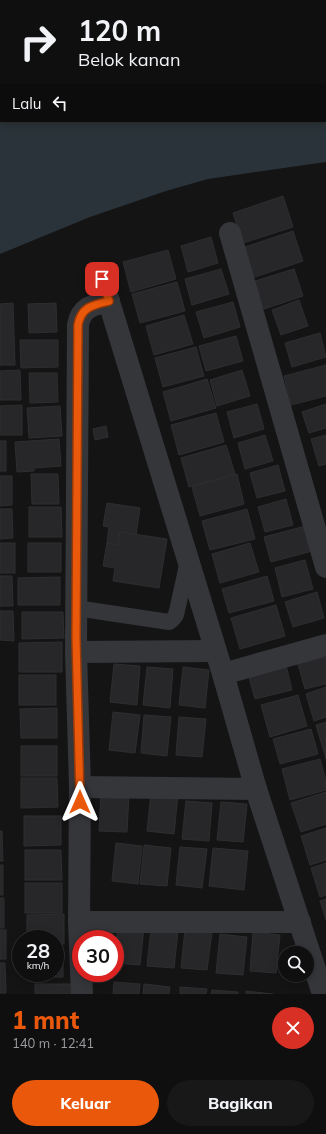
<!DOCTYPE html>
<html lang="id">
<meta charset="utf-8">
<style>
body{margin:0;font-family:Mulish,sans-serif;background:#181819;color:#f1f3f6;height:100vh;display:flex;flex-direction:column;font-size:15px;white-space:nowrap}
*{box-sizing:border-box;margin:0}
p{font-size:13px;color:#9b9c9f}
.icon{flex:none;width:22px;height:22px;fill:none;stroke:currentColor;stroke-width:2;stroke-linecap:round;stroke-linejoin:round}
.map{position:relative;height:994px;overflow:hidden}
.panel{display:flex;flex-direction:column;background:#0f0f10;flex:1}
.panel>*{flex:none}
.hud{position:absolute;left:0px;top:0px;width:326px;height:122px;box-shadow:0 2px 10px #0003,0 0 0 1px #2f2f30;background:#0f0f10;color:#f1f3f6;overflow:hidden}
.buttons{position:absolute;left:278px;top:946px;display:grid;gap:8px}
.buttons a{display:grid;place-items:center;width:36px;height:36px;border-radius:50%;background:#0f0f10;box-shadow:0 2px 10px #0003,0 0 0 1px #2f2f30;font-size:20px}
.speed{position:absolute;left:12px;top:930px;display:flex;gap:8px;font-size:20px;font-weight:700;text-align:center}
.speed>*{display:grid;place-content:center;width:52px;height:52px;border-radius:50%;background:#0f0f10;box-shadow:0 2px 10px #0003,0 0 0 1px #2f2f30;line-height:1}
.speed small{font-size:10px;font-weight:400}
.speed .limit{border:6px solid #d22;background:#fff;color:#111}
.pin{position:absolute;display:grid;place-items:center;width:34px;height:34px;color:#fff;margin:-17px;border-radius:8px;box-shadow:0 2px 6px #0006}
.me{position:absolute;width:44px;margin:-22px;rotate:0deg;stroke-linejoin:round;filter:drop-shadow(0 0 3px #0008)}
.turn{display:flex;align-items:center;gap:14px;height:84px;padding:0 12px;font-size:18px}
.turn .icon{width:52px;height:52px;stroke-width:2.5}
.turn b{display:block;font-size:28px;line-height:34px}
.then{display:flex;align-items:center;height:38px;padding:0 12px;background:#0003;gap:8px;font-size:15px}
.round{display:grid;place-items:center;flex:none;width:42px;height:42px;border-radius:21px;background:#181819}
.summary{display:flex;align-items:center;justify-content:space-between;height:68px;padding:0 12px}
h1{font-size:24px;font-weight:800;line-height:30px;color:#ea580c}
.action{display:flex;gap:8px;margin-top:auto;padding:8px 12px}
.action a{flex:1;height:46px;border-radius:24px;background:#ea580c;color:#fff;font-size:16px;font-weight:800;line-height:46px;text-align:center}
.action a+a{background:#181819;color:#f1f3f6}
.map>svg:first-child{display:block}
.water{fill:#2a3339}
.building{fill:#272729;stroke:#2e2e31}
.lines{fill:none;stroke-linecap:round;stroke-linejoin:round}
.lane{stroke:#35363a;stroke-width:16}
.street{stroke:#35363a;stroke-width:22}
.route-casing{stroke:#983908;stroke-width:10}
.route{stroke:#ea580c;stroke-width:7}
</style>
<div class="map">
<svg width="326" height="994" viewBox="0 0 326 994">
<rect width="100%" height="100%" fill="#141415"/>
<!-- water -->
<path class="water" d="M108 0H326V162L208 179 166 191 90 217 0 254V31L1 121H325V1H104Z"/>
<!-- building -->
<g class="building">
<path d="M283 196 293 227 243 243 233 213Z"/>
<path d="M293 231 303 261 252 278 242 248Z"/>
<path d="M211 237 218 263 188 272 181 246Z"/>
<path d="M168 250 176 279 131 292 123 262Z"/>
<path d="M221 269 229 294 192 305 185 279Z"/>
<path d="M294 269 303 296 264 309 255 281Z"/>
<path d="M177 282 185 311 140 323 132 294Z"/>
<path d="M299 300 308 326 281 335 272 310Z"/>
<path d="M233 302 240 327 204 338 196 312Z"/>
<path d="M13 303 15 365H0V304Z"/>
<path d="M56 303 57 332 29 333 28 304Z"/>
<path d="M184 315 193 344 154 355 146 326Z"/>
<path d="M320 333 326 357 292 367 285 343Z"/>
<path d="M236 336 243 361 206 371 199 346Z"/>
<path d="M20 340H58V367L21 368Z"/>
<path d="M196 347 204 376 163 387 155 358Z"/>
<path d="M326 365V396L291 405 284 376Z"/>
<path d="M20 370 21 400H0V371Z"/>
<path d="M242 370 250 396 217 406 210 380Z"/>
<path d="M29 373H57L58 402 30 403Z"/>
<path d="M207 379 216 408 171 421 163 392Z"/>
<path d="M257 404 264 429 234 438 227 412Z"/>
<path d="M326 404V428L309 433 302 412Z"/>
<path d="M22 405V435H0V406Z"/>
<path d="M60 406 62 436 29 438 27 408Z"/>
<path d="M216 413 224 442 179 455 171 425Z"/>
<path d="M106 426 108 437 95 440 93 429Z"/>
<path d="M265 435 273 461 245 469 238 443Z"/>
<path d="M326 435V464L319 466 311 439Z"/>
<path d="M59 439 61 466 34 468V471L17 472 15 442Z"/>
<rect x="0" y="441" width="6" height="30"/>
<path d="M226 445 235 474 189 487 181 458Z"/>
<path d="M278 465 285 491 257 498 250 473Z"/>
<path d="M31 474H58L59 504H32Z"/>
<path d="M237 474 244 504 200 516 192 487Z"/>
<path d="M0 476H12V505L0 506Z"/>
<path d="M286 499 293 525 265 532 258 507Z"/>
<path d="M107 503 140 508 136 535 120 532 118 545 107 543 109 527 103 526Z"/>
<path d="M29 507H61L62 537H29Z"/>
<path d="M0 509H12L13 538 0 539Z"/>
<path d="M247 509 255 539 210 550 202 521Z"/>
<path d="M309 525 316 550 271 562 264 537Z"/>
<path d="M120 532 167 539 159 588 113 581 115 568 103 566 107 543 118 545Z"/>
<rect x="0" y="543" width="15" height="30"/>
<rect x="28" y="543" width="33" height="29"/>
<path d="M250 543 259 572 220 583 212 554Z"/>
<path d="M305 560 313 589 282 597 275 568Z"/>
<path d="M0 576H12L13 606H0Z"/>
<path d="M267 576 274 601 229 613 222 589Z"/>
<path d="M60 577V605H18V578Z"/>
<path d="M317 592 324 618 293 627 285 602Z"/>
<path d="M276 605 285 636 240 649 231 618Z"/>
<path d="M0 611H13L14 641 0 640Z"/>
<path d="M22 612H63L64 638 22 639Z"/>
<path d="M62 642V672H19V643Z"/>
<path d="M326 657V684L305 689 298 664Z"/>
<path d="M114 664 140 666 137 705 110 702Z"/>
<path d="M286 665 292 690 255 699 248 674Z"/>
<path d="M147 667 173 669 170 708 143 705Z"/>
<path d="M183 667 209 670 205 708 179 705Z"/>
<rect x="19" y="675" width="37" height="30"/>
<path d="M326 687V717L314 721 306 694Z"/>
<path d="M298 695 307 726 270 737 261 705Z"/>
<path d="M57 708V738H21L20 709Z"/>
<path d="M113 712 140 715 135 753 109 750Z"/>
<path d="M144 715 171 717 167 756 141 753Z"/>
<path d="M179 717 206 719 202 757 176 755Z"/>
<path d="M326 722V759L316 725Z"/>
<path d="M311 729 318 754 280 764 273 739Z"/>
<rect x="21" y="746" width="36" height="30"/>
<path d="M320 759 326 781V790L290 800 282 769Z"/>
<path d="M21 778H57L58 807 21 808Z"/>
<path d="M101 792 129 794 127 832 99 831Z"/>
<path d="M326 792V824L301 832 291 803Z"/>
<path d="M151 793 178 795 174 834 147 831Z"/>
<path d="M186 801 212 803 209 841 182 839Z"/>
<path d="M221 802 247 804 243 842 217 840Z"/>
<path d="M24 816H61V845L24 846Z"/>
<path d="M326 828V860L310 865 301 836Z"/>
<path d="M0 831H2L3 861H0Z"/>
<path d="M116 843 142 846 138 884 112 881Z"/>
<path d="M144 845 171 848 167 886 140 884Z"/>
<path d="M180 847 207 849 202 888 176 885Z"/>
<path d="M213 848 248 851 244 890 209 886Z"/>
<path d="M25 850H61L62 880H25Z"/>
<path d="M326 863V895L320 897 311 868Z"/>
<rect x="0" y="865" width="3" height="30"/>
<rect x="25" y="883" width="37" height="30"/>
<rect x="0" y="898" width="4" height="30"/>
<path d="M326 899V920L320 901Z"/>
<path d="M64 914V944H55V939H27V915Z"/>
<path d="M118 924 144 927 140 965 115 963Z"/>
<path d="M151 928 178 931 174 968 147 966Z"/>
<path d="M185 929 212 932 207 970 181 968Z"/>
<rect x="0" y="930" width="6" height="29"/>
<path d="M253 932 280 935 276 973 250 971Z"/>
<path d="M220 934 247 937 243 975 216 973Z"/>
<path d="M55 948H63V977L27 978V973H55Z"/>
<path d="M0 963H5L6 993H0Z"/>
<path d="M114 982 140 984 139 994H113Z"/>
<rect x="35" y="984" width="37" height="10"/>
<path d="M144 984 170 987 169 994H143Z"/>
<path d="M180 987 207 989 206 994H180Z"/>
<path d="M212 990 238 992V994H211Z"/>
<path d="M246 991 273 994H246Z"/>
</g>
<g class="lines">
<!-- lane -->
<path class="lane" d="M76 608 169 622 173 619 176 615 188 561"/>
<!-- street -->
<g class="street">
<path d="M230 233 326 567"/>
<path d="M102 279 223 674 256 789 323 994"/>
<path d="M76 652 215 651"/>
<path d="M223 674 326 645"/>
<path d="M80 787 256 789"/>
<path d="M79 922H300"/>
<path d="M82 994 79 922 80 787 76 652 78 325C81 307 93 305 109 301"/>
</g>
</g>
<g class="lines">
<defs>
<path id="route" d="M80 802 76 637 78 325C81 307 93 305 109 301L102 279"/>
</defs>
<!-- route casing -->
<use href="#route" class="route-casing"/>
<!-- route -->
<use href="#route" class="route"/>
</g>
</svg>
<div class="buttons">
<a><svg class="icon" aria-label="search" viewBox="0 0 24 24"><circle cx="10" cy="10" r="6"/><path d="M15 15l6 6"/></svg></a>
</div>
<div class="speed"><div>28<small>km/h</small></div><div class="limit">30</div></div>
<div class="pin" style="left:102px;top:279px;background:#d93025"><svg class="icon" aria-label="arrive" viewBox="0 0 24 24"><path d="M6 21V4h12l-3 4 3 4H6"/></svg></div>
<svg class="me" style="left:80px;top:802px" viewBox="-20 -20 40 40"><path d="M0-17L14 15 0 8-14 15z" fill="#ea580c" stroke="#fff" stroke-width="4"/></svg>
<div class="hud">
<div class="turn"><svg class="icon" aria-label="right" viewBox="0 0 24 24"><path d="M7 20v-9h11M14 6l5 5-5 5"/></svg><div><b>120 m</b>Belok kanan</div></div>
<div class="then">Lalu<svg class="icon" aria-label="left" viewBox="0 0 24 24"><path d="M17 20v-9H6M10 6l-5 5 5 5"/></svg></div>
</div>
</div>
<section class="panel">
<div class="summary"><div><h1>1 mnt</h1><p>140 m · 12:41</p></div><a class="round" style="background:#d93025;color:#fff"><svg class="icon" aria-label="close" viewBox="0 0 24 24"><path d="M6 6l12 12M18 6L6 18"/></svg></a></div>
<div class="action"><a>Keluar</a><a>Bagikan</a></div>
</section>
